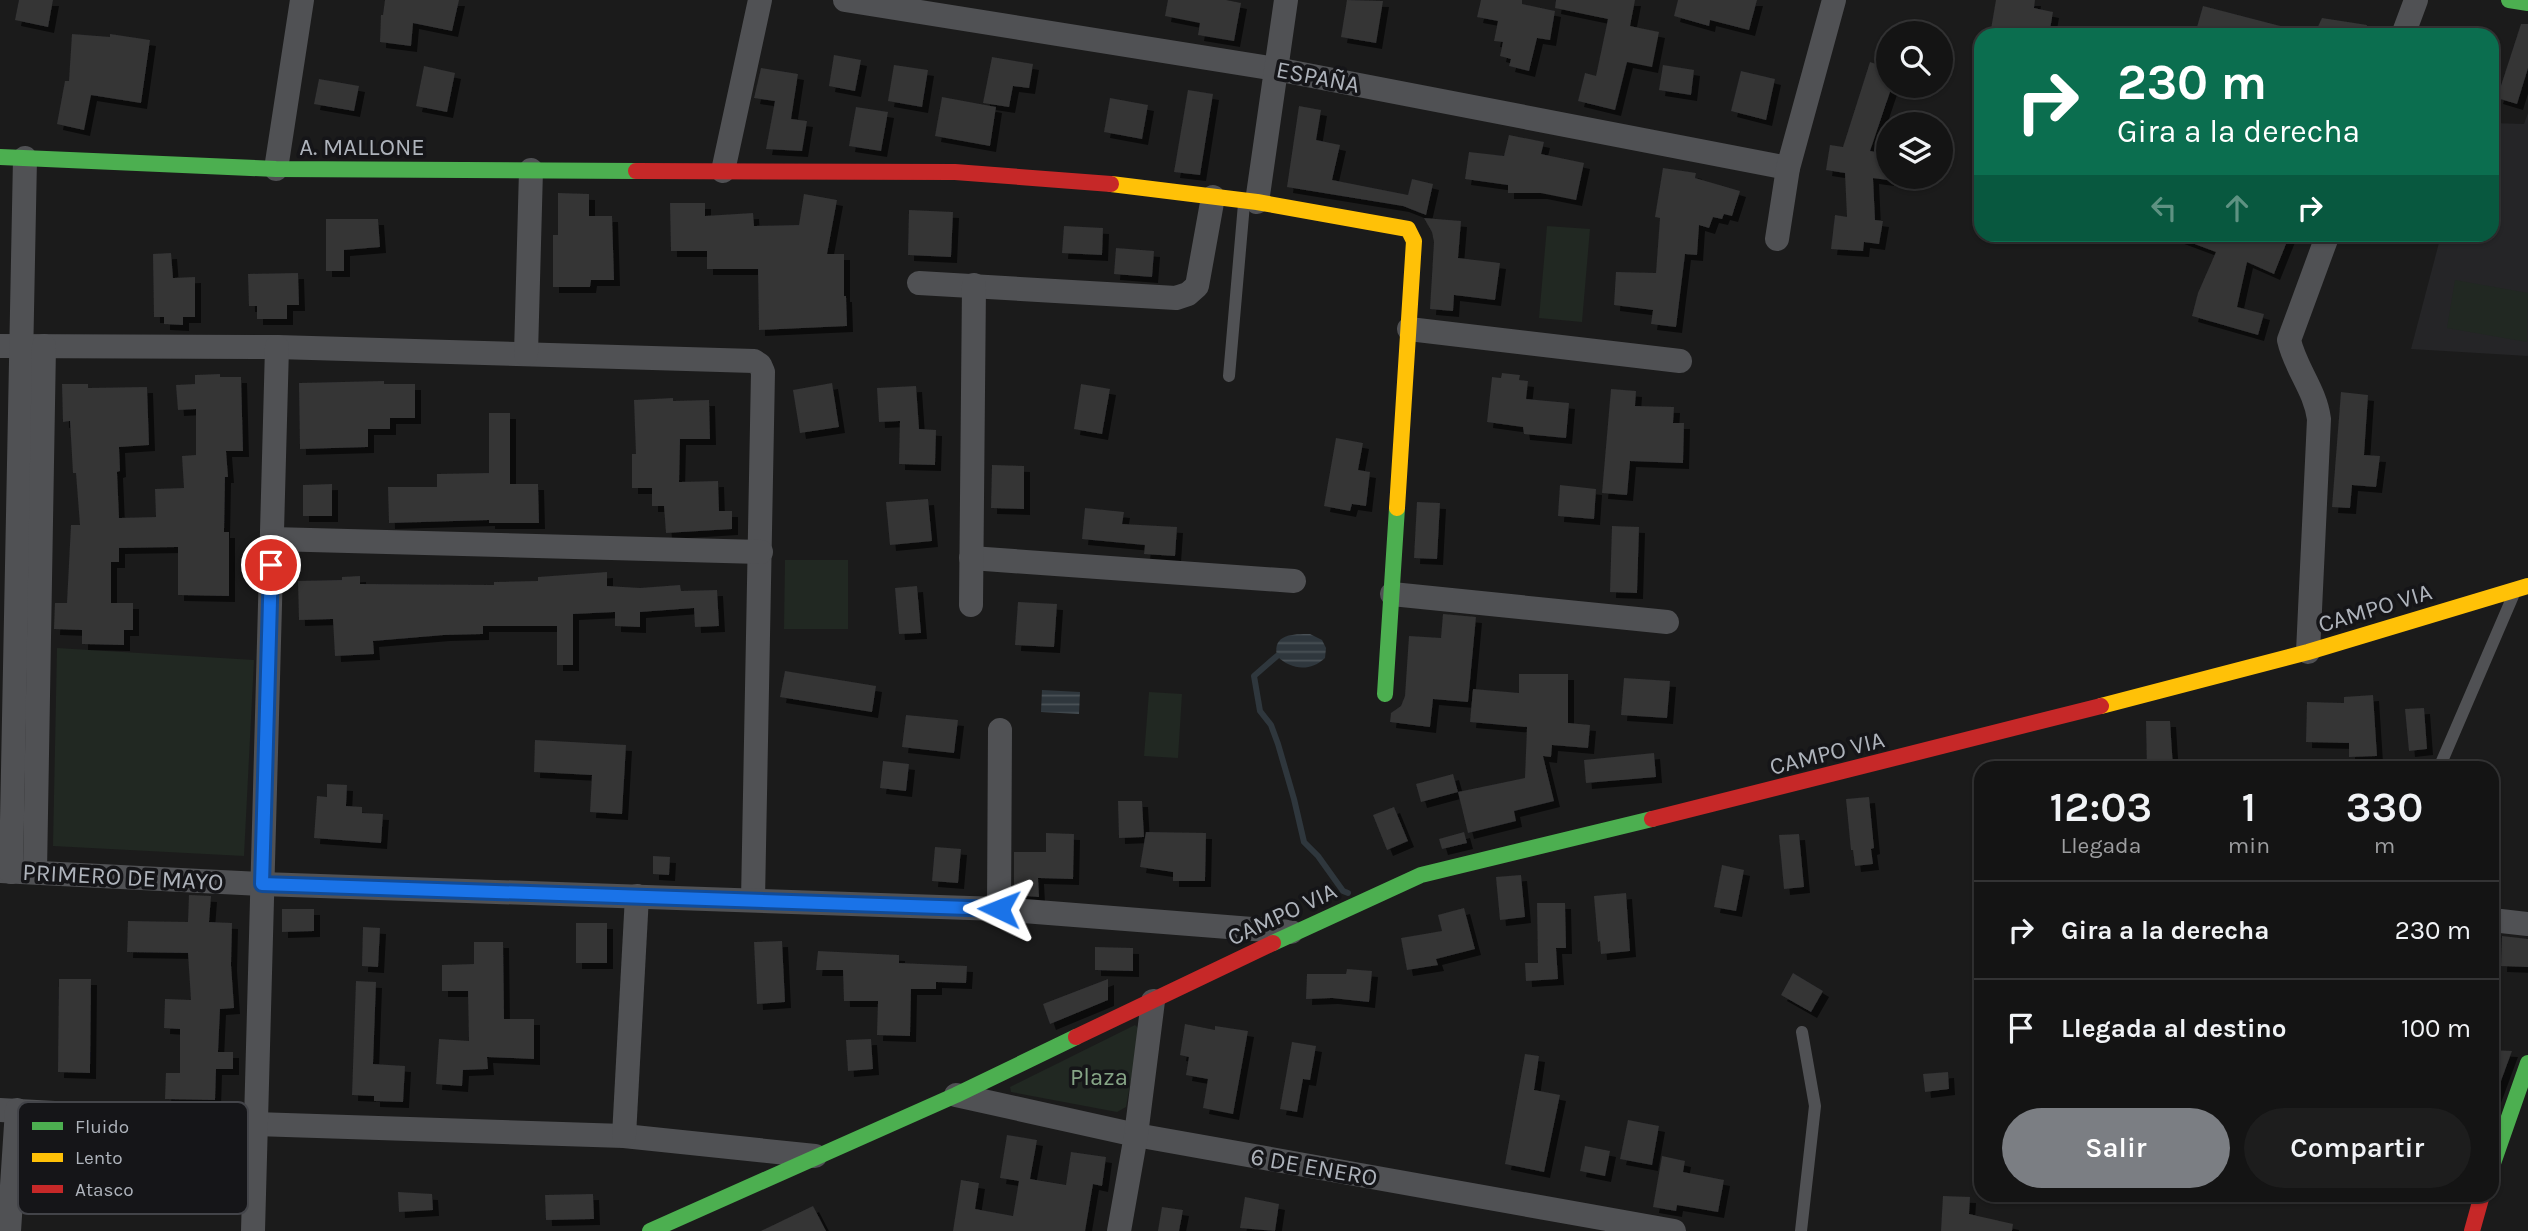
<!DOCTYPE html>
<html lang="es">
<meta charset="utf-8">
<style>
body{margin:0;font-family:Karla,sans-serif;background:#1d1d1d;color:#f1f3f6;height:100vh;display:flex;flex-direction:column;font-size:26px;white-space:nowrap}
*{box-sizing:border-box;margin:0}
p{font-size:23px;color:#9d9ea0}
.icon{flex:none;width:38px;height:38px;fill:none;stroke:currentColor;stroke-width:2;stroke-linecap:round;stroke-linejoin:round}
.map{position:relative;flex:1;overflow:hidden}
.side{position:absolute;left:1974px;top:761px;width:525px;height:441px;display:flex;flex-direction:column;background:#141414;border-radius:21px;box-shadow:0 2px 5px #0004,0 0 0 2px #333334}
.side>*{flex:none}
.banner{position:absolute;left:1974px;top:28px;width:525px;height:214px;border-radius:21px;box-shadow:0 2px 5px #0004,0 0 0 2px #333334;background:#0b6e4f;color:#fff;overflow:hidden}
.controls{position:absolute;left:1876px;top:21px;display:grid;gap:14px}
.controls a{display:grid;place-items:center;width:77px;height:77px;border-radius:50%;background:#141414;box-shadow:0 2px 5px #0004,0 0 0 2px #333334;font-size:35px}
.pin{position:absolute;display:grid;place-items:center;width:60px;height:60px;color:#fff;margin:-30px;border:4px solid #fff;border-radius:50%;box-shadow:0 2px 7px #0007}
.me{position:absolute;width:77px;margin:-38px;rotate:272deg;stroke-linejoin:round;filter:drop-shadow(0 0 5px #0008)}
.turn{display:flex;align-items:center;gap:24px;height:147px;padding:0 28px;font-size:32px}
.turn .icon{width:91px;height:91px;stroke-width:2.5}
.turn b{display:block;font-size:49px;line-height:60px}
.lanes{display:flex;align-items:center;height:66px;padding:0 28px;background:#0003;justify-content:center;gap:35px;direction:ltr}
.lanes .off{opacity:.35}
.eta{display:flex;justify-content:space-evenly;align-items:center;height:119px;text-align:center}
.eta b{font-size:42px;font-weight:600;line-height:49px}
.button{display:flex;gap:14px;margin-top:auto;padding:14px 28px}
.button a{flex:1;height:80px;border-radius:42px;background:#7b7e83;color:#fff;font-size:28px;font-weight:600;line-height:80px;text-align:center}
.button a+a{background:#1d1d1d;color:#f1f3f6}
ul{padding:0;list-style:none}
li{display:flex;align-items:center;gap:21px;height:98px;padding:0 28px;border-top:2px solid #333334}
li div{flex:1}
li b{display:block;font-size:26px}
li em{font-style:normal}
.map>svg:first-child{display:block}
.built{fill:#252527}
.green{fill:#212822}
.water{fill:url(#water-rules)}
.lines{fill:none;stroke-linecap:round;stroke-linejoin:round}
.stream{stroke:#2f373d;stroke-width:6}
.building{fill:#343435;filter:url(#shadow)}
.lane{stroke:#505154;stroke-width:12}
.street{stroke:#505154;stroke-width:24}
.fast{stroke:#4caf50;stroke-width:16}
.slow{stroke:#ffc107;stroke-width:16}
.jam{stroke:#c62828;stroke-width:16}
.route-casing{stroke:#114b97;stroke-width:18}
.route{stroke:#1a73e8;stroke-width:12}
.labels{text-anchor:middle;stroke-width:7;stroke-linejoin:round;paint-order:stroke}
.street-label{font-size:24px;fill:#aeb3bb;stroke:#151518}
.park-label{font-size:24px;fill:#86a586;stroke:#151518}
.key{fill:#151518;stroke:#434449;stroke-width:2}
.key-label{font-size:19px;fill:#aeb3bb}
</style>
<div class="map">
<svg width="2528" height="1231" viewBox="0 0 2528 1231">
<defs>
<pattern id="water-rules" width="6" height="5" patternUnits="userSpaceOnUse" patternTransform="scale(1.75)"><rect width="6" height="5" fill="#2f373d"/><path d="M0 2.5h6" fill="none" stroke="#4b5257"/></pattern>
<filter id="shadow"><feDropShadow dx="6" dy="6" stdDeviation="0" flood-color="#0009"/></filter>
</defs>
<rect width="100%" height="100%" fill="#1b1b1b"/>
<!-- built -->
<path class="built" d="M2528 113V356L2411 349 2441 235 2492 234V123L2524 124Z"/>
<!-- green -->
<g class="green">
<path d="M1547 226 1590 229 1582 322 1539 318Z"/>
<path d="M2455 280 2528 293 2527 342 2447 328Z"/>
<path d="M785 560H848V629H784Z"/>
<path d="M57 648 254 660 244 856 53 846Z"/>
<path d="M1149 692 1182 694 1178 758 1144 756Z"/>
<path d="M1135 1025 1140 1030 1126 1107 1117 1112 1011 1092 1010 1087Z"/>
</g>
<!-- water -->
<g class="water">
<path d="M1310 634 1322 640 1326 648 1325 658C1310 672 1291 670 1277 656 1272 634 1293 634 1310 634Z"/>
<path d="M1042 690 1080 692 1079 714 1041 712Z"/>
</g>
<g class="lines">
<!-- stream -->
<path class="stream" d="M1277 656 1254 676 1260 711 1271 725 1278 744 1294 799 1304 842 1318 856 1343 891 1348 893"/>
</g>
<!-- building -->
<g class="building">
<path d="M19 0H53L48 27 15 20Z"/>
<path d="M385 0H459L452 31 413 23 411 46 380 42 381 15H383Z"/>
<path d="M1168 0H1226L1241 3 1234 41 1198 35 1200 23 1165 16Z"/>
<path d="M1347 0 1383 1 1376 43 1341 37Z"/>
<path d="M1481 0H1522V4L1555 11 1550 40 1537 38 1529 71 1509 66 1511 59 1500 56 1503 42 1494 41 1498 21 1477 17Z"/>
<path d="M1556 0H1635L1630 26 1659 32 1652 67 1627 62 1615 110 1578 101 1585 73 1596 76 1608 19 1555 8Z"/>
<path d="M1678 0H1757L1749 30 1710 20 1709 26 1674 16Z"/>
<path d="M1996 0H2035L2034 8 2053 12 2049 35H1990Z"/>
<path d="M2203 6 2292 29 2291 35H2228L2197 27Z"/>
<path d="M2322 18 2367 25 2366 35H2314Z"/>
<path d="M2521 24H2528V68L2517 104 2497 98Z"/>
<path d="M72 34 110 37V34L150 40 141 103 91 95 84 130 57 124 65 81H69Z"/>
<path d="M834 55 861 60 855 91 829 86Z"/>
<path d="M992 57 1033 64 1029 88 1013 86 1009 107 983 103Z"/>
<path d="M1870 62 1888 68V86H1892L1870 151 1888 154V180L1873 178 1875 220 1883 221 1879 244 1864 242 1863 251 1831 249 1835 215 1847 217 1845 173 1826 170 1830 145 1843 147Z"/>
<path d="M894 65 928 70 922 107 888 101Z"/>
<path d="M1663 65 1694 70 1691 95 1659 90Z"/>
<path d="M424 66 455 73 447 112 416 106Z"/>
<path d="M761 68 798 74 791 119 807 121 802 151 766 149 775 101 754 98Z"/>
<path d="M1741 71 1775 79 1766 120 1731 111Z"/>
<path d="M319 79 359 86 354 111 314 104Z"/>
<path d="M1188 90 1213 94 1200 175 1174 172Z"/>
<path d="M942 97 996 107 990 146 935 136Z"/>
<path d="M1110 98 1148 105 1142 139 1104 132Z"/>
<path d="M1299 106 1321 110 1316 140 1340 145 1332 180 1408 195 1412 179 1433 184 1426 215 1403 206 1287 187Z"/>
<path d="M856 107 888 112 881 151 849 146Z"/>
<path d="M1509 135 1544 142 1541 154 1584 163 1576 200 1541 193H1508V185L1465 179 1469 152 1504 156Z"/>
<path d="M1663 168 1696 173 1695 178 1740 191 1732 216 1724 214 1722 219 1713 217 1709 228 1699 225 1697 255 1685 254 1676 327 1651 324 1653 310 1614 305 1616 272 1656 273 1660 218 1655 217Z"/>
<path d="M558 193 589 194V216H612L614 280H591L590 287H553V235H558Z"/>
<path d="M804 194 837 200 827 254H844V296H846L847 326 759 330 758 269H707V251H671L670 203H705V216L753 213 754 226 799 225Z"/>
<path d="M909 210 953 212 951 257 908 255Z"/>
<path d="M1424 218 1461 221 1458 258 1500 263 1495 300 1454 295 1453 311 1430 309 1434 242 1432 232Z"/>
<path d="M326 219H378L380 247 344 250V271H326Z"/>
<path d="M1064 226 1103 228 1102 255 1062 253Z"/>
<path d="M2173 234H2290L2274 274 2247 262 2237 307 2264 314 2258 335 2192 316 2198 293 2216 252 2173 236Z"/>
<path d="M1116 248 1154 251 1152 277 1114 274Z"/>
<path d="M171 253 173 278 195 277V317H183V325L164 324V317H154L153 254Z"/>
<path d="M298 273 299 305H287V319H257V306H249L248 274Z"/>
<path d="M1502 373 1520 375 1519 380 1528 381 1526 399 1569 403 1566 438 1524 434 1523 427 1487 422 1492 377 1501 378Z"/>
<path d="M220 374V377H241L243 451H226L228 477H225L224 532H229V596L178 595V547L119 548V562H111V603H133V630H124V645L82 644V630L54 629 55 603H67L71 525H80L76 473H73L70 421 63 422 62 384H88V388L147 387 149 445 119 447 120 471 117 472 119 518 156 517 155 489 184 488 182 456 196 455V409L178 410 176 385 195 384V375Z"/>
<path d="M384 381V384H415V418H390V429H368V447L300 449 299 383Z"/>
<path d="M832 383 839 427 800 433 793 390Z"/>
<path d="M1081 384 1110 389 1102 434 1074 429Z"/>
<path d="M916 386 919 429 936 430 935 465 899 464 900 421 879 422 877 388Z"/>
<path d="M1611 389 1636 391 1635 406 1674 407 1673 423H1684L1683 463 1630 461 1627 495 1602 493Z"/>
<path d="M2341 392 2368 395 2364 455 2380 456 2376 487 2352 485 2350 508 2332 507Z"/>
<path d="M673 398V401L709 400 710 439H680L679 482 718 481 719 511H732V529L666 533 664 506H652V488H632V454H636L634 400Z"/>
<path d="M489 413H510V484H538L539 523H489V520L389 523 388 487H437V474L489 473Z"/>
<path d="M1336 438 1363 443 1358 470 1370 472 1366 506 1352 504 1350 511 1324 506Z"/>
<path d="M992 465 1024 466V509L991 508Z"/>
<path d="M332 484V516H303V485Z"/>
<path d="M1560 485 1596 489 1594 519 1558 516Z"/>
<path d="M928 499 932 541 890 545 886 502Z"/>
<path d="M1417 502 1440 503 1437 559 1414 558Z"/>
<path d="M1085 508 1124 512 1122 524 1177 527 1175 556 1144 554 1145 545 1082 539Z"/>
<path d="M1612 526 1639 527 1637 593 1610 592Z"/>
<path d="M607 572V586L640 588 680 585 681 591 717 590 719 626 695 627 694 608 640 612V627L615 626V612L573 614V665H557V626H483V634L444 635 373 641 374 654 335 656 333 619 299 620 298 581 342 580V577L360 576V584L494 585V582L538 581V577Z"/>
<path d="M917 586 921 633 899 634 895 588Z"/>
<path d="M1018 602 1057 604 1054 647 1015 645Z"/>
<path d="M1443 614 1476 617 1468 702 1433 699 1430 727 1390 722 1391 713 1401 706 1405 696 1409 636 1441 638Z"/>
<path d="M785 671 876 686 872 712 780 697Z"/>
<path d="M1519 674H1568V723L1590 725 1588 748 1552 745 1551 757 1543 756 1554 801 1514 811 1516 821 1468 833 1458 792 1525 778 1527 727 1470 722 1473 689 1519 693Z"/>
<path d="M1624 678 1670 681 1667 718 1621 715Z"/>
<path d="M2373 695 2377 756 2349 757V743L2306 742 2307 702 2344 703V697Z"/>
<path d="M2424 708 2427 749 2409 751 2405 709Z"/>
<path d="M906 715 958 720 954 753 902 747Z"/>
<path d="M2146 721H2170L2173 768H2147Z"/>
<path d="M535 740 626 745 622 814 590 812 592 775 534 772Z"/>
<path d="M1654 753 1656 777 1586 783 1584 760Z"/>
<path d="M883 761 909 764 906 791 880 788Z"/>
<path d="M1453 774 1458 792 1421 802 1416 784Z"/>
<path d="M327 784 347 785 346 806 362 807V813L383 814 381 843 314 838 317 796 327 797Z"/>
<path d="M1869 797 1874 848 1871 849 1873 864 1855 866 1853 850H1851L1846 799Z"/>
<path d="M1118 801H1142L1144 837 1119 838Z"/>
<path d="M1394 807 1408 841 1387 850 1373 815Z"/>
<path d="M1146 832 1206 833 1205 881H1173V872L1140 867Z"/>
<path d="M1464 832 1467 843 1442 849 1439 839Z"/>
<path d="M1046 833 1074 834 1073 879 1038 878 1039 897 1014 895V852H1046Z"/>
<path d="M1799 834 1804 887 1784 889 1779 835Z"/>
<path d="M935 847 961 849 958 883 932 881Z"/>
<path d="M653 856 670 857 669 875 653 874Z"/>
<path d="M1722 865 1744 870 1736 911 1714 907Z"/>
<path d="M1521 875 1525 917 1500 920 1496 877Z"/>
<path d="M1626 893 1630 951 1601 954 1600 941 1598 942 1594 896Z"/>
<path d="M189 895 211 896 209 922 232 923 231 965 234 1008 220 1009 218 1052H233V1069H216L215 1100 165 1099 166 1073H180V1029L164 1028 165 999 191 1000 188 953 127 952 128 921 188 922Z"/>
<path d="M1537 903H1565L1566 948H1556L1558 979 1526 981 1525 963H1538Z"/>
<path d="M1464 908 1475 949 1436 959 1438 965 1407 970 1401 938 1442 931 1438 915Z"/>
<path d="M282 909H314V931L282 932Z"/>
<rect x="576" y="923" width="31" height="40"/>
<path d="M363 927 380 928 378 967 362 966Z"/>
<path d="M2502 936 2528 939V967L2501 966Z"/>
<path d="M782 941 785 1002 757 1004 754 942Z"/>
<path d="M474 942H503L504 1019H534V1059L487 1057 488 1069 463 1070 462 1086 436 1084 439 1039 469 1041 468 991H442V965L474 964Z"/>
<path d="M1095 947 1133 948V971L1095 970Z"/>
<path d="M818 951 899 955V963L967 966 966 983 936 982V989H911L910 1036 877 1035 878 1001H844L843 970H816Z"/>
<path d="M1347 969 1372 971 1369 1002 1332 998 1306 999 1307 974H1346Z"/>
<path d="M1793 973 1823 991 1811 1012 1781 995Z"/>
<path d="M59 979H91L90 1073 58 1072Z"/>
<path d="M1108 979V1000L1050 1024 1043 1004Z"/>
<path d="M356 981 376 982 373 1064 405 1066 403 1102 374 1101V1096L352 1095Z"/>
<path d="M1185 1024 1215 1030V1026L1248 1031 1233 1114 1203 1108 1208 1079 1186 1075 1189 1057 1180 1055Z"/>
<path d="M871 1039 873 1069 848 1071 846 1040Z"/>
<path d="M1292 1042 1316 1046 1310 1080 1303 1079 1297 1112 1280 1109Z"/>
<path d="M2492 1050 2512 1051 2492 1105Z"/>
<path d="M1525 1054 1539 1056 1534 1090 1560 1095 1544 1172 1505 1164Z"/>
<path d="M1948 1072 1949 1089 1925 1092 1923 1074Z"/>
<path d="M1628 1120 1659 1126 1652 1165 1620 1159Z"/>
<path d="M1007 1135 1037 1140 1030 1179 1066 1185 1071 1152 1106 1157 1102 1186 1093 1184 1085 1231H953L961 1180 979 1183 975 1209 1013 1216 1019 1181 1000 1178Z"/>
<path d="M1585 1146 1610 1151 1605 1176 1580 1171Z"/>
<path d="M1662 1156 1685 1161 1683 1172 1724 1180 1718 1212 1677 1205 1676 1211 1653 1207Z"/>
<path d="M398 1192 432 1194 433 1210 399 1212Z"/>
<path d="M593 1194 594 1219 546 1220 545 1195Z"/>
<path d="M1943 1196 1970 1197 1969 1214 2013 1224 2012 1231H1941Z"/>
<path d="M1245 1197 1279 1204 1275 1231 1240 1228Z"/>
<path d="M813 1206 826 1231H761Z"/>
<path d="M1162 1207 1183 1210 1179 1231H1158Z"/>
</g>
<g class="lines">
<!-- lane -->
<g class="lane">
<path d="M1229 376 1244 204"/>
<path d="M2439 768 2513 596"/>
<path d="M1801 1231 1815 1106 1802 1032"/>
</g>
<!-- street -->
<g class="street">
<path d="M845 0 1276 69 1788 168"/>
<path d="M2403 35 2416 0"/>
<path d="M276 169 302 0"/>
<path d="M723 171 760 0"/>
<path d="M1257 202 1286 0"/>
<path d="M1777 239 1788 168 1834 0"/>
<path d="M919 283 1176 298 1188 294 1197 286 1213 197"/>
<path d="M1409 329 1680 361"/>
<path d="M0 346 277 347 754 361 760 365 763 372 753 900"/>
<path d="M526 354 531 170"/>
<path d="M272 539 761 552"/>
<path d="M971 558 1294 581"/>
<path d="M1392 594 1667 622"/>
<path d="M971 605 974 285"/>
<path d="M2308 652 2319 419C2315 389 2295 368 2289 340L2328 234"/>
<path d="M0 871 262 884 999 909 1291 932"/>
<path d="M11 872 25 158"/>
<path d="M35 872 44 346"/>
<path d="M999 909 1000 730"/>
<path d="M2492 920 2528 924"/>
<path d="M956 1095 1136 1135 1674 1231"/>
<path d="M0 1110 255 1124 624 1136 815 1156"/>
<path d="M624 1136 637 896"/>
<path d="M9 1231 17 1110"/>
<path d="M253 1231 277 347"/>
<path d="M1119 1231 1136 1135 1153 1001"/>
</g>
<!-- fast -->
<g class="fast">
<path d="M2509 0 2528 3"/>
<path d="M0 157 276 169 636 171"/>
<path d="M1385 694 1397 508"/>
<path d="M1273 943 1421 875 1652 819"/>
<path d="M2492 1166 2528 1063"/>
<path d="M650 1231 956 1095 1076 1037"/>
</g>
<!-- slow -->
<g class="slow">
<path d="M1111 184 1257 202 1408 229 1414 241 1397 508"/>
<path d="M2101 706 2308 652 2528 586"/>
</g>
<!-- jam -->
<g class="jam">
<path d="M636 171 955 172 1111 184"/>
<path d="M1652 819 2101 706"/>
<path d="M1076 1037 1273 943"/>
<path d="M2472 1231 2482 1195"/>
</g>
</g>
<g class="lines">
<defs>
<path id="route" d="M271 565 262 884 999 909"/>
</defs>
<!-- route casing -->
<use href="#route" class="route-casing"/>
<!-- route -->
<use href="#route" class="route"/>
</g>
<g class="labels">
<!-- street labels -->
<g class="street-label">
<text transform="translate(1318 77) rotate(11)" y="8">ESPAÑA</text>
<text x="362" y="155">A. MALLONE</text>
<text transform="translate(2375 608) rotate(-17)" y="8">CAMPO VIA</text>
<text transform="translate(1827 753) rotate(-14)" y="8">CAMPO VIA</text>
<text transform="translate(123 877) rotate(3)" y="8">PRIMERO DE MAYO</text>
<text transform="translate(1282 914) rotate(-25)" y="8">CAMPO VIA</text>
<text transform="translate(1314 1167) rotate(10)" y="8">6 DE ENERO</text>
</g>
<!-- park labels -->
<g class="park-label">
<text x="1099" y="1085">Plaza</text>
</g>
</g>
<!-- legend -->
<rect x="18" y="1102" width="230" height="112" rx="10" class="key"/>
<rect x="32" y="1122" width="31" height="8" fill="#4caf50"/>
<rect x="32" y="1153" width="31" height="9" fill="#ffc107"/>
<rect x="32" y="1185" width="31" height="8" fill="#c62828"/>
<g class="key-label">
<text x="75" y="1133">Fluido</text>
<text x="75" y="1164">Lento</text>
<text x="75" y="1196">Atasco</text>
</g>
</svg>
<div class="controls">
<a><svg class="icon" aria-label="search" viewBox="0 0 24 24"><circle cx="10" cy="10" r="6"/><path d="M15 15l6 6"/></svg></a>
<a><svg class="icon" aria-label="layers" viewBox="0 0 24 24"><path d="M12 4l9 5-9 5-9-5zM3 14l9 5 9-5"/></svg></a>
</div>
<div class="pin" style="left:271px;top:565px;background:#d93025"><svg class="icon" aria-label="arrive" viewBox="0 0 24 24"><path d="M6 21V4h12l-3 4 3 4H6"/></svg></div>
<svg class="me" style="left:999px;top:909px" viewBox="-20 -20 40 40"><path d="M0-17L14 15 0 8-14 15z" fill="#1a73e8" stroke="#fff" stroke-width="4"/></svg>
<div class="banner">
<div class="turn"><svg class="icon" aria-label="right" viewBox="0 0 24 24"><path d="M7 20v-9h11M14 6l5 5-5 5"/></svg><div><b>230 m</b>Gira a la derecha</div></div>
<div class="lanes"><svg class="icon off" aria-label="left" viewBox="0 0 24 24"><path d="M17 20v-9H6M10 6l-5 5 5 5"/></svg><svg class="icon off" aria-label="ahead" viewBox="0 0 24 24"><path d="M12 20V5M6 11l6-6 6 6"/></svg><svg class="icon" aria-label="right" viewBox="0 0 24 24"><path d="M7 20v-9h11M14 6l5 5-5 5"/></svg></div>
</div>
<section class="side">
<div class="eta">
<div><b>12:03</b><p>Llegada</p></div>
<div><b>1</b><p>min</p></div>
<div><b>330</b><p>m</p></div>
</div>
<ul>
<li><svg class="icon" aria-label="right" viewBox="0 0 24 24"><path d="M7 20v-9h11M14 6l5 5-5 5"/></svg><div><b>Gira a la derecha</b></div><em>230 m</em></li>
<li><svg class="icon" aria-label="arrive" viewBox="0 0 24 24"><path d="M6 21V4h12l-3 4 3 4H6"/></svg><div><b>Llegada al destino</b></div><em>100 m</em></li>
</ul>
<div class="button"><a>Salir</a><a>Compartir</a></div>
</section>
</div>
